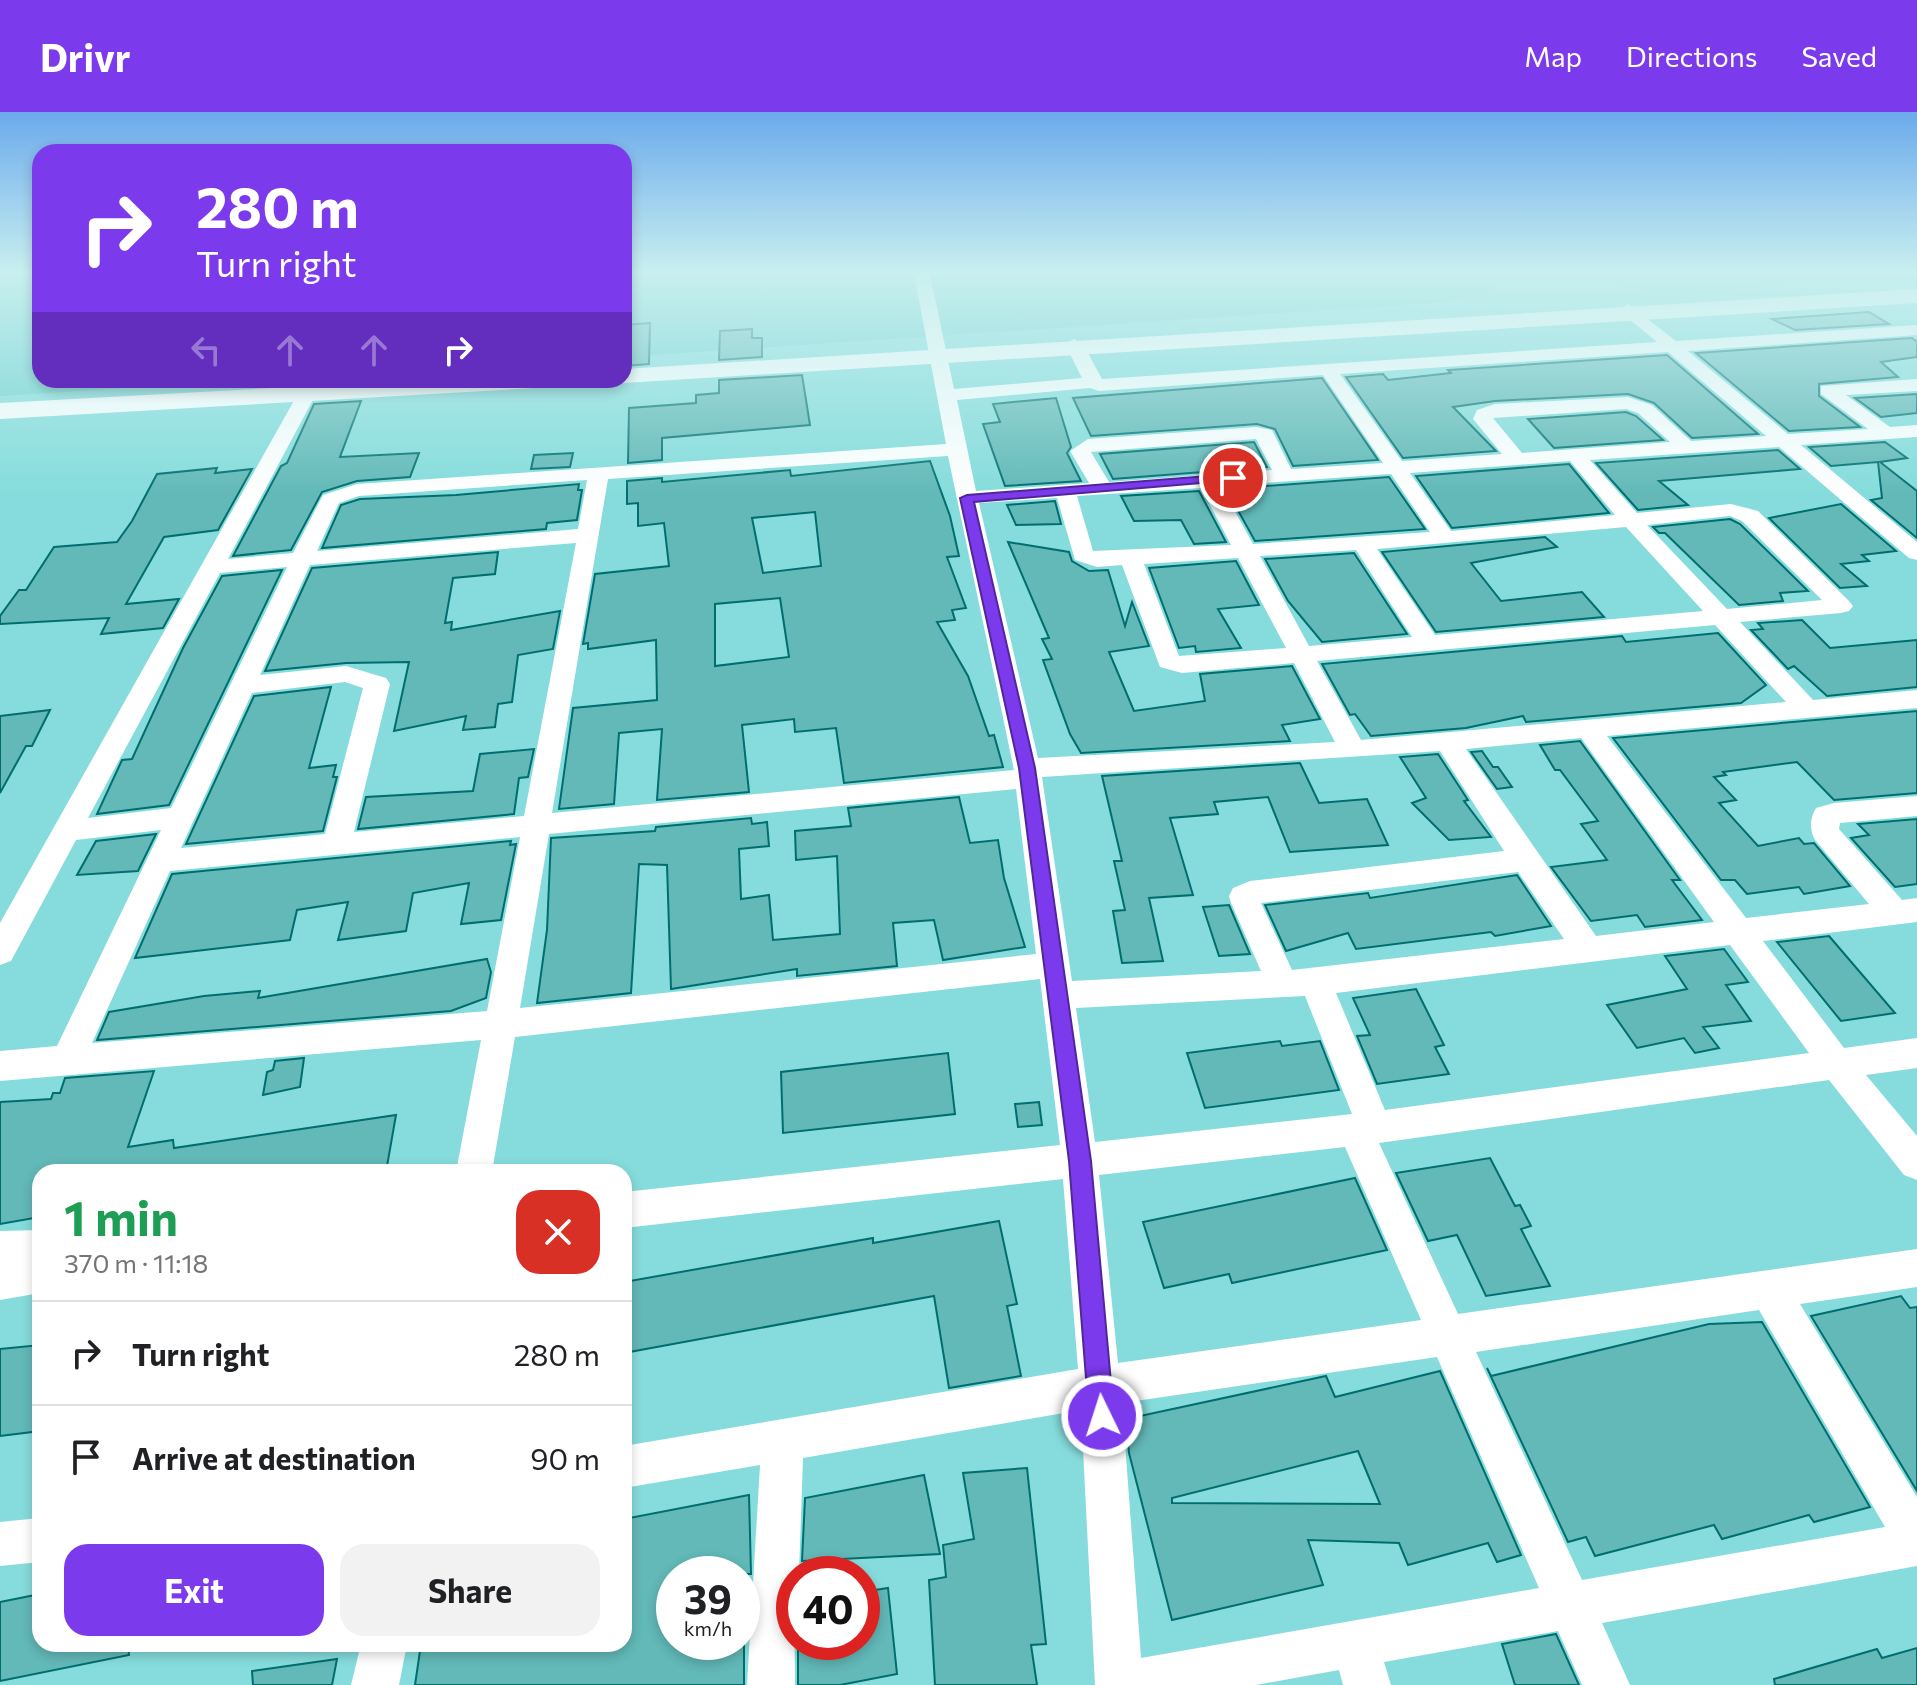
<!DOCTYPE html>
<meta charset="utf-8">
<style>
body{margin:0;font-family:Commissioner,sans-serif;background:#f2f2f2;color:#202124;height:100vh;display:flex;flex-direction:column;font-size:30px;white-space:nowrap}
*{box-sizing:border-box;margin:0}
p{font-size:26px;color:#757577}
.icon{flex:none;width:44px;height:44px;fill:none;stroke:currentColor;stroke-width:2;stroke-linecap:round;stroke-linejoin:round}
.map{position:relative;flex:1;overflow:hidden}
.sheet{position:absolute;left:32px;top:1052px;width:600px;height:488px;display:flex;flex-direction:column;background:#fff;border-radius:24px;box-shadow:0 4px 12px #0003}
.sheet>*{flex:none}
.banner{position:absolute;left:32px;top:32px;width:600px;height:244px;border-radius:24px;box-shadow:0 4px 12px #0003;background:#7c3aed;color:#fff;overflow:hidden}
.speed{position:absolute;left:656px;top:1444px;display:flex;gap:16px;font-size:40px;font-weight:700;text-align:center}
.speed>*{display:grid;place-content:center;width:104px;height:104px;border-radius:50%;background:#fff;box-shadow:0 4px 12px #0003;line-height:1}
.speed small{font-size:20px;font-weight:400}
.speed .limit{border:12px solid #d22;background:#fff;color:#111}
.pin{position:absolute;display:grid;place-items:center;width:68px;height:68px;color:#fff;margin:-34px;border:4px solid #fff;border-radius:50%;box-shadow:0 2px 8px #0007}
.me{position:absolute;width:88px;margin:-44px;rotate:356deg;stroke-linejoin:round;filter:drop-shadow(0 0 6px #0008)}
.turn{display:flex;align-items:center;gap:28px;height:168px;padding:0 32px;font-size:36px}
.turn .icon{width:104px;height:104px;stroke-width:2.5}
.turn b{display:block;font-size:56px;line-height:68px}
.lanes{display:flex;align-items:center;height:76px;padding:0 32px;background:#0003;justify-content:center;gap:40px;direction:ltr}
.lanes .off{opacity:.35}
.round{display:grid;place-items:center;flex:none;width:84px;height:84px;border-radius:24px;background:#f2f2f2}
.overview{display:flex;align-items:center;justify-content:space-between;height:136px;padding:0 32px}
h1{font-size:48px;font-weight:700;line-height:60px;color:#1e9e55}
.primary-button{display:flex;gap:16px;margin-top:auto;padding:16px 32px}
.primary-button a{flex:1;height:92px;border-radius:24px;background:#7c3aed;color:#fff;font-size:32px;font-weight:700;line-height:92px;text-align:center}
.primary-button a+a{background:#f2f2f2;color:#202124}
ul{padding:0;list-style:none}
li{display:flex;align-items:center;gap:24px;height:104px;padding:0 32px;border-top:2px solid #e0e0e0}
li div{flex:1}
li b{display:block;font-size:30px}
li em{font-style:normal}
header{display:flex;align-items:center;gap:48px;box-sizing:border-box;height:112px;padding:0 40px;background:#7c3aed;color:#fff}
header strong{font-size:38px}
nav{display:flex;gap:44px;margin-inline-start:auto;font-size:28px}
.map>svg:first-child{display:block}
.built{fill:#6fd1d1}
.building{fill:#62b9b8;stroke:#006e6f;stroke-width:2;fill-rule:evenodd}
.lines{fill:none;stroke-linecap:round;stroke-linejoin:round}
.minor{fill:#fff;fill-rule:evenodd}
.major{fill:#fff;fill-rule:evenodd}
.route{fill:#7c3aed;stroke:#51269a;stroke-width:2}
</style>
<header>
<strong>Drivr</strong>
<nav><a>Map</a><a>Directions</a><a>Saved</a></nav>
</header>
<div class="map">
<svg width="1917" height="1573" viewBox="0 0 1917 1573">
<rect width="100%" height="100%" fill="#86dcdc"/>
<!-- built -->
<g class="built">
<path d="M0 162H40V268H253L0 284Z"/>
<path d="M624 162H1503L1487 183 1445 190 624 245Z"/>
<path d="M1575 162H1917V165L1672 180 1622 174Z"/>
</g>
<!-- building -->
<g class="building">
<path d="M1869 200 1889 212 1795 218 1772 207Z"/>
<path d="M650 211 649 252 624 254V213Z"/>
<path d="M752 217V226H762V245L719 248 720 219Z"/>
<path d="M1912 226 1917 230V245L1881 250 1898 265 1819 272V284L1860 315 1789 319 1696 241Z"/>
<path d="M1667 243 1758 322 1692 326 1654 291 1628 282 1495 289 1453 295 1496 339 1403 346 1346 265 1383 262 1388 268 1451 261 1448 258Z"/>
<path d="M802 263 810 313 662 326V348L628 351 629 296 696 291V283L719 281V268Z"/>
<path d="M1322 266 1378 348 1293 354 1275 317 1257 312 1091 324 1073 286Z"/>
<path d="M1917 282V301L1881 305 1855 286Z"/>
<path d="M1056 286 1071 335 1067 341 1081 369 1005 374 983 312 1000 310 993 292Z"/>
<path d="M361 289 340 345 419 341 410 365 357 369 322 380 291 438 233 444 281 354 287 351 314 292Z"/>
<path d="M1626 300 1636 304 1663 328 1554 336 1528 307Z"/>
<path d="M1254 330 1267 355 1113 367 1100 342Z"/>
<path d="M1885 330 1907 346 1880 350 1917 379V426L1871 388 1882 386 1878 350 1831 354 1809 335Z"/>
<path d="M1778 338 1800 357 1659 369 1688 393 1638 398 1596 351Z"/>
<path d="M573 341 570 355 531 357 534 343Z"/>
<path d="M930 349 950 404 959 444 947 445 966 496 952 498 955 508 937 510 968 564 989 624 994 623 1003 655 844 671 836 616 795 620 794 607 742 613 749 680 657 688 662 617 619 621 614 692 559 697 573 596 657 588 656 528 588 537V531L583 532 595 462 669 454 664 411 638 414V391L627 392V369L662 366V370L790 358 791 364ZM815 400 821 454 763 461 752 406ZM780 486 789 545 715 554V492Z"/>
<path d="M1569 352 1609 401 1452 416 1416 364Z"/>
<path d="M217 356 215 361 252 357 218 418 164 425 126 492 179 487 163 516 101 522 109 506 0 512V504L19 478H26L54 435 117 430 132 409 157 362Z"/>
<path d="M1389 365 1425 417 1255 429 1226 377Z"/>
<path d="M579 372 578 378H582L577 408 547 411 546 417 322 436 341 393 360 387 456 383Z"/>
<path d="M1199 379 1226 430 1194 432 1181 408 1134 409 1121 384Z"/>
<path d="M1055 389 1061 412 1016 413 1007 393Z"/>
<path d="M1841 392 1896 439 1862 443 1869 449 1841 452 1867 474 1840 476 1769 406Z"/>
<path d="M1730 407 1740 412 1808 479 1780 481 1783 489 1739 493 1665 421H1659L1653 415Z"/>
<path d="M1545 425 1557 435 1471 451 1501 489 1582 480 1604 505 1436 520 1382 440Z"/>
<path d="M1008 430 1069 440 1072 449 1089 459 1108 458 1125 514 1132 490 1149 534 1109 540 1134 599 1205 589 1200 562 1292 554 1320 607 1282 613 1290 629 1081 641 1070 622 1043 548 1052 547 1042 527 1049 526Z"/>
<path d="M498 440 495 462 453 466 445 511 452 510 451 518 560 499 553 537 518 543 512 590 498 592 495 615 463 618 466 604 394 619 409 550 346 551 265 559 312 456Z"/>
<path d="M1354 441 1407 522 1322 530 1288 489 1265 447Z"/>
<path d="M1236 449 1259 493 1218 497 1241 536 1196 540 1195 534 1179 536 1149 456Z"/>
<path d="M282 458 169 693 97 702 122 648 132 647 183 536 222 464Z"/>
<path d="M1802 508 1830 536 1917 528V575L1827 584 1794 554 1788 557 1751 518 1763 517 1758 511Z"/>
<path d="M1718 521 1766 573 1741 591 1526 610 1523 604 1466 616 1371 624 1355 602 1350 603 1322 552 1622 524 1626 530Z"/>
<path d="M331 575 309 656 336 653 333 665H337L323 719 186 732 254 584Z"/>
<path d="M50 598 32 634H26L0 681V604Z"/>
<path d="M1917 599V681L1834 688 1797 650 1723 660 1726 663 1714 665 1736 688 1719 691 1758 734 1799 726 1804 732 1814 731 1850 774 1804 782 1799 775 1747 782 1735 768H1721L1613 626Z"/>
<path d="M1580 629 1680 768H1672L1702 808 1645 815 1637 803 1591 809 1551 755 1607 748 1581 712 1598 709 1560 658H1555L1540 633Z"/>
<path d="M534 637 528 665 519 666 514 702 358 717 366 685 473 679 480 642Z"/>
<path d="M1482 639 1493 655H1498L1512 675 1497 677 1471 640Z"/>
<path d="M1438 642 1468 688 1464 689 1491 725 1449 728 1412 691 1426 686 1400 645Z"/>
<path d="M1300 651 1319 691 1367 687 1388 733 1290 740 1268 685 1214 690 1218 702 1170 706 1193 783 1149 786 1163 849 1122 851 1113 799 1125 798 1114 749H1122L1102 664Z"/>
<path d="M959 685 970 731 998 728 1004 766 1025 835 943 848 934 808 893 811 897 854 797 864V857L671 877 667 753 639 752 631 881 537 891 547 818 551 726 655 719 656 715 751 706 752 712 767 710 769 734 739 737 741 787 769 783 773 828 840 822 837 744 796 748 795 719 851 714 848 696Z"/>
<path d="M1917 707V772L1895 775 1851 726 1869 723 1858 712Z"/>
<path d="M156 722 138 759 77 763 96 729Z"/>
<path d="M511 729 510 733 516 732 501 808 461 812 469 771 413 781 406 819 338 828 348 790 297 798 290 828 135 846 172 762Z"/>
<path d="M1517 763 1551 814 1495 824 1491 820 1356 837 1348 821 1286 839 1265 793 1368 781 1370 786Z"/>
<path d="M1229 793 1250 842 1219 844 1203 795Z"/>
<path d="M1829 824 1895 901 1841 909 1777 830Z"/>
<path d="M1724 837 1748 870 1726 873 1751 909 1703 915 1719 936 1695 941 1684 926 1637 936 1607 893 1687 877 1665 844Z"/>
<path d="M487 847 491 860 486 886 451 899 97 928 109 900 204 884 260 879 258 886Z"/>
<path d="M1416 877 1444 933 1435 935 1449 962 1377 972 1357 924 1370 923 1353 886Z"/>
<path d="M1280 929 1282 934 1320 929 1339 978 1205 996 1187 941Z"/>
<path d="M948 941 955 1002 783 1021 781 960Z"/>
<path d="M304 946 300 975 263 983 267 960 273 958 275 949Z"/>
<path d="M154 959 128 1035 173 1028 174 1036 396 1003 386 1060H40V1105L0 1112V990L51 987 53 981H60L65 966Z"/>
<path d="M1039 990 1042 1013 1018 1015 1015 992Z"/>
<path d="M1490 1046 1515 1094 1520 1093 1531 1114 1521 1117 1550 1174 1486 1184 1457 1123 1428 1129 1396 1061Z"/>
<path d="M1355 1066 1387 1138 1232 1171 1229 1162 1164 1176 1143 1110Z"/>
<path d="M999 1109 1017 1192 1007 1194 1021 1264 949 1276 934 1184 624 1241V1170L873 1126V1131Z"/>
<path d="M1901 1184 1910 1196 1917 1195V1379L1811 1204Z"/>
<path d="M1762 1210 1870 1395 1814 1410 1809 1403 1722 1427 1714 1413 1595 1444 1586 1425 1568 1430 1487 1256 1491 1264 1709 1212Z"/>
<path d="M40 1233V1319L0 1324V1237Z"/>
<path d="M1440 1259 1521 1443 1497 1450 1488 1431 1408 1453 1399 1431 1308 1428 1323 1473 1172 1508 1129 1341 1126 1307 1326 1264 1335 1285ZM1358 1339 1380 1392 1172 1391V1386Z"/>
<path d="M1027 1356 1046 1532 1031 1533 1037 1573H935L929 1468 946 1465 943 1433 974 1427 963 1361Z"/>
<path d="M924 1363 940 1442 802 1449 805 1386Z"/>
<path d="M749 1383 751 1462H674V1530H744V1573H415L421 1532H624V1407Z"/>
<path d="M888 1476 897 1562 840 1573H798V1530H862V1480Z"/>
<path d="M40 1482V1532H128L129 1543 0 1569V1490Z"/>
<path d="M1556 1522 1579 1573H1515L1502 1532Z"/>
<path d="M1917 1536V1573H1775L1774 1567 1877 1537 1882 1546Z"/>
<path d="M337 1547 332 1573H253L252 1559Z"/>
</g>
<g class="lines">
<!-- minor -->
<g class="minor">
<path d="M914 162H930L954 277 1082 266 1065 232 1074 227 1083 232 1102 267 1657 230 1622 201 1620 197 1628 192 1676 229 1917 213V223L1688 239 1788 322 1868 317 1821 282V274L1917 267V279L1846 283 1890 315 1917 313V325L1801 333 1917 430V448L1909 446 1779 335 1590 348 1637 401 1731 392 1758 399 1849 489 1853 494 1849 499 1841 501 1740 510 1813 588 1917 578V596L1607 624 1746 806 1869 792 1815 728C1809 717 1810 706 1816 696L1834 691 1917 684V704L1840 711 1839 717 1902 788 1917 786V810L1763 829 1844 936 1917 926V956L1866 963 1917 1024V1068L1904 1063 1829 968 1379 1031 1458 1202 1917 1137V1175L1800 1192 1917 1385V1454L1602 1511 1630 1573H1582L1558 1519 1384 1550 1391 1573H1343L1339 1558 1256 1573H1095L1081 1298 803 1346 799 1462H794L795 1573H747L760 1353 624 1376V1334L1078 1257 1063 1067 624 1116V1080L1060 1033 1040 867 515 925 492 1060H456L481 928 0 969V939L57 934 161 718 76 728 11 849 0 853V811L300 278H314L316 282 228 447 293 441 323 383 357 372 946 332ZM1668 240 1766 324 1691 329 1652 293 1628 285 1495 292 1477 298 1473 307 1502 342 1402 349 1340 262ZM1323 263 1383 351 1291 357 1272 318 1256 315 1088 327 1070 339 1089 371 976 379 957 288 1090 276 1099 279ZM1626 297 1638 301 1670 330 1522 341 1493 306ZM1256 327 1272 358 1109 370 1091 340ZM948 344 1014 658 552 701 608 367ZM1570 349 1615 403 1451 419 1410 361ZM1391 362 1430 420 1253 432 1221 374ZM587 368 578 417 317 439 339 391 359 384ZM1201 376 1231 433 1093 439 1077 384ZM1057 386 1075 448 1097 455 1122 453 1160 555 1182 561 1294 551 1335 630 1038 646 979 391ZM1730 404 1742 409 1822 488 1727 497 1647 413ZM1626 415 1703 499 1435 523 1377 437ZM576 431 524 704 354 720 390 572 386 566 346 554 260 563 310 453ZM1356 438 1412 525 1309 534 1260 444ZM1238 446 1286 536 1179 544 1144 452ZM287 455 171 696 88 706 220 461ZM1715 513 1786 590 1361 628 1317 549ZM345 570 363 576 325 722 181 736 252 581ZM1581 626 1714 810 1596 824 1466 637ZM1440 639 1504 739 1250 769 1233 776 1229 784 1231 791 1261 859 1072 869 1042 665ZM1016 677 1036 842 520 896 549 722ZM520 725 487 899 92 931 170 759ZM1518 760 1564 827 1292 858 1261 791ZM1730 833 1809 941 1385 998 1336 881ZM1305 884 1352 1002 1095 1030 1076 896ZM1345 1035 1421 1208 1118 1251 1099 1063ZM1759 1198 1885 1415 1582 1468 1476 1240ZM1437 1245 1539 1476 1141 1546 1122 1291Z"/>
<path d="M40 1118V1181L0 1188V1119Z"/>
<path d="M40 1406V1450L0 1454V1410Z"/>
<path d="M361 1532H407L399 1573H351Z"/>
</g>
<!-- major -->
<g class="major">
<path d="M1917 177V191L624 271 615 268H624V257Z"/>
<path d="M421 268H564L552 275 0 307V291Z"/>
</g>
</g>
<!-- sky -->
<linearGradient id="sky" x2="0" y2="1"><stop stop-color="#6caaec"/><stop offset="0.42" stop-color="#c9efef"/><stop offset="1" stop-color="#c9efef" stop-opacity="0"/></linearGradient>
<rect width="1917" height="382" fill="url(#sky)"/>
<!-- route -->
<path class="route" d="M1233 362 1239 366 1237 368 974 390 1035 656 1091 1049 1114 1304 1111 1313 1102 1316 1093 1313 1089 1304 1069 1049 1019 656 960 386 967 383Z"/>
</svg>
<div class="speed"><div>39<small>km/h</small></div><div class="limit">40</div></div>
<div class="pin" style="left:1233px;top:366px;background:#d93025"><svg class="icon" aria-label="arrive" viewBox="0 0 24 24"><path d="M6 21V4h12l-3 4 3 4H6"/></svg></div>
<svg class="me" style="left:1102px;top:1304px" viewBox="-20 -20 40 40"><circle r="17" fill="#7c3aed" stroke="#fff" stroke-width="3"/><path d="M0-11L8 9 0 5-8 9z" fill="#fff"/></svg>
<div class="banner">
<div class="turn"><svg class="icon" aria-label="right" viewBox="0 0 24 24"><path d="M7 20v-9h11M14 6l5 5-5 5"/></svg><div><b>280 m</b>Turn right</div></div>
<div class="lanes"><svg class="icon off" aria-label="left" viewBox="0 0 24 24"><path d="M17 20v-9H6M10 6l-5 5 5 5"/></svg><svg class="icon off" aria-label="ahead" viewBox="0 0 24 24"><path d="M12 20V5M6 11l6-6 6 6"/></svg><svg class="icon off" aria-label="ahead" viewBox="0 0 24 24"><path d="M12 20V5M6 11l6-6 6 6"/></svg><svg class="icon" aria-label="right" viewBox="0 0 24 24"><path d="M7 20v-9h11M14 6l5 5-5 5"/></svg></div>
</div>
<section class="sheet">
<div class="overview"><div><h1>1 min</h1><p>370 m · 11:18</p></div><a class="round" style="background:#d93025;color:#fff"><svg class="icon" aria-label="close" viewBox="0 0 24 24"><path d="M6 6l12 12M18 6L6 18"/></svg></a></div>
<ul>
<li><svg class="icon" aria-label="right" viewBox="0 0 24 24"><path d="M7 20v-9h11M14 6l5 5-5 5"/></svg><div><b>Turn right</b></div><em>280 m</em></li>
<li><svg class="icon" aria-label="arrive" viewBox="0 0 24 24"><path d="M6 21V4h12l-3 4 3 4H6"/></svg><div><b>Arrive at destination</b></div><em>90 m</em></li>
</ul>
<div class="primary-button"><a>Exit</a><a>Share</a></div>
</section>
</div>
